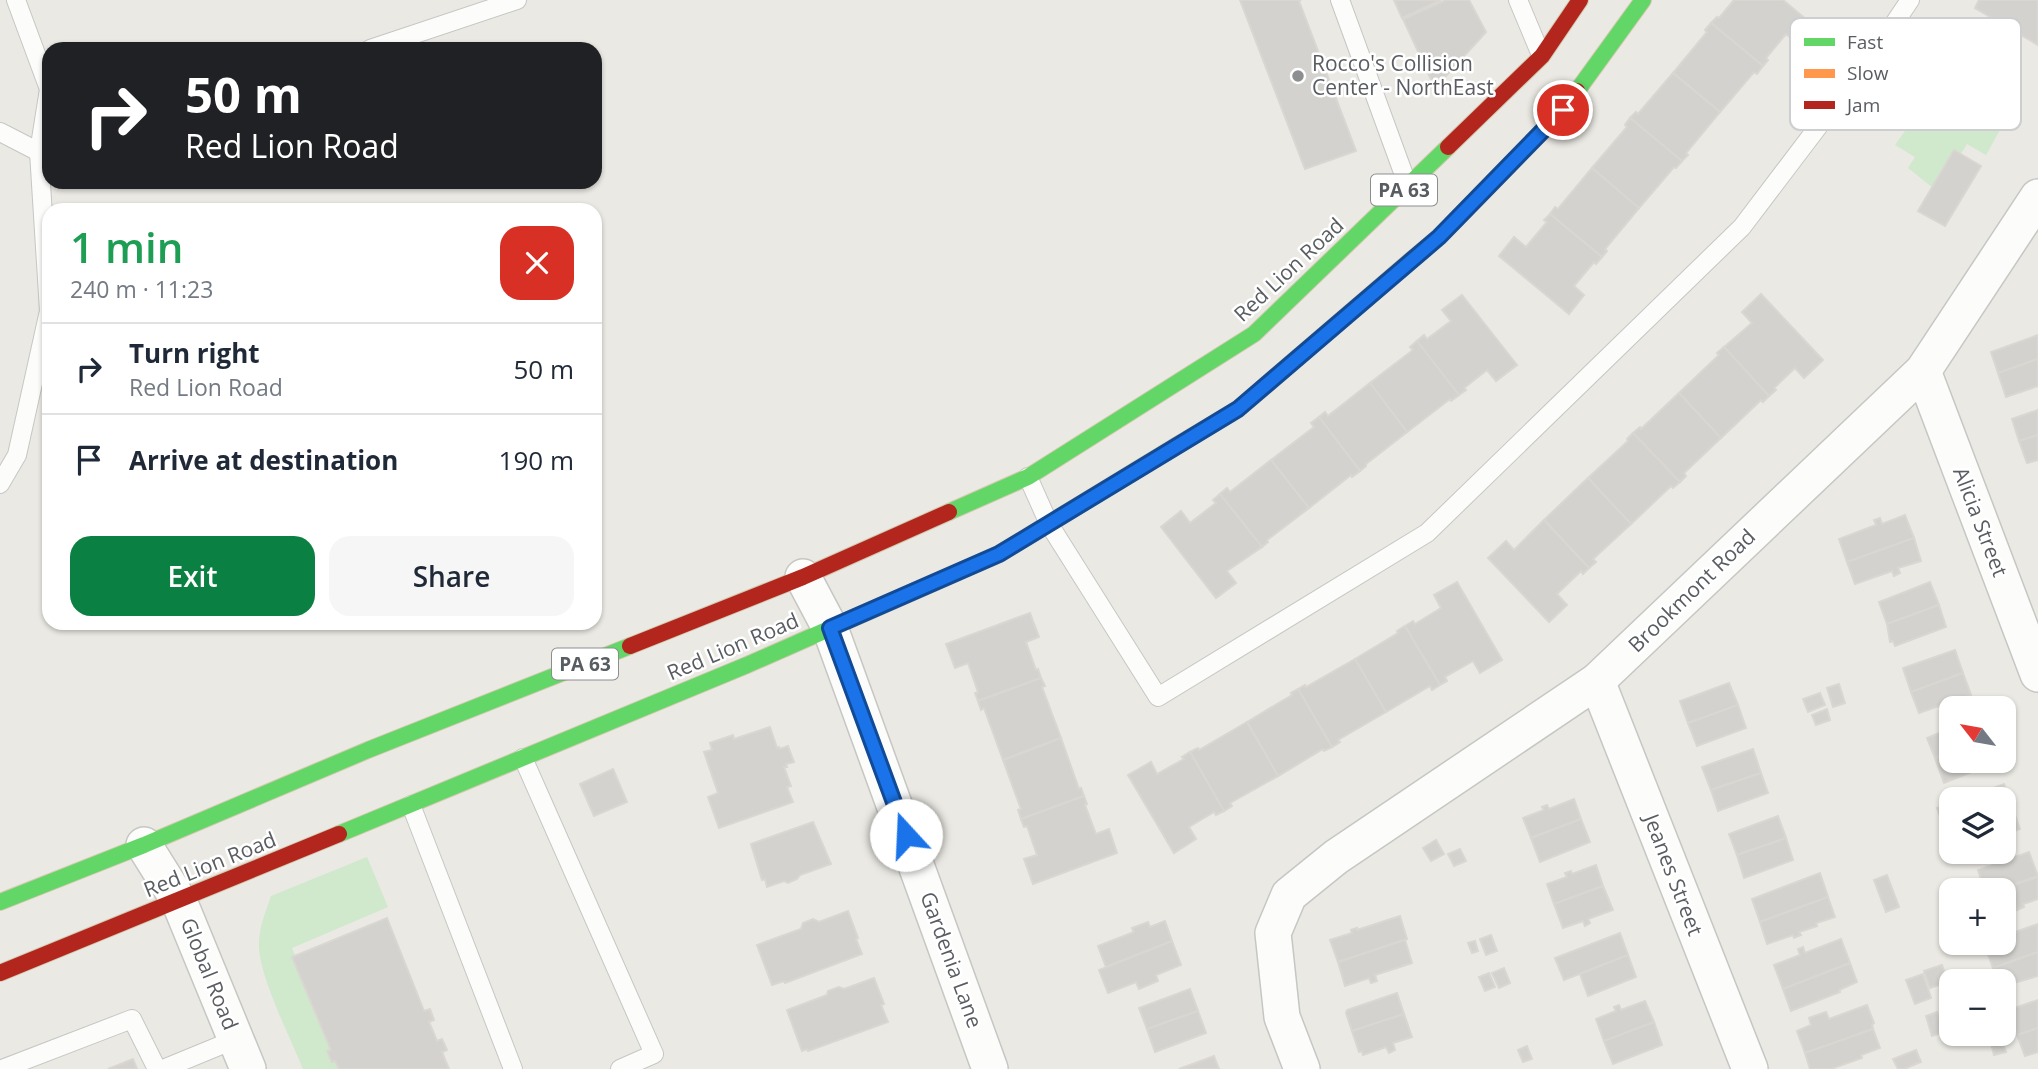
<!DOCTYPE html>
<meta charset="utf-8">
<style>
body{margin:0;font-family:"Open Sans",sans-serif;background:#f6f6f7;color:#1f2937;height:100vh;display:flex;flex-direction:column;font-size:26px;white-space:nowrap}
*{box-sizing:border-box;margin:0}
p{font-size:23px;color:#747a83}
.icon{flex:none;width:38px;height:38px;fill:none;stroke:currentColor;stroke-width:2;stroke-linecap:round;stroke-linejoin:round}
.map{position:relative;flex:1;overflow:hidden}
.side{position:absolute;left:42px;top:203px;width:560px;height:427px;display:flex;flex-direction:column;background:#fff;border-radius:21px;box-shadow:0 2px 5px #0004}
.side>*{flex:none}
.top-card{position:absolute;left:42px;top:42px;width:560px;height:147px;border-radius:21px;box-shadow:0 2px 5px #0004;background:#202124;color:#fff;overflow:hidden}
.needle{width:46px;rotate:301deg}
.buttons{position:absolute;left:1939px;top:696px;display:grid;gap:14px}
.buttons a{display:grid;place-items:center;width:77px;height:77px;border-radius:14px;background:#fff;box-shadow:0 2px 5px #0004;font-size:35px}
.pin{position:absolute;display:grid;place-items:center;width:60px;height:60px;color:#fff;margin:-30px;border:4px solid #fff;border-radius:50%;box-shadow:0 2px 7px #0007}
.me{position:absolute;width:77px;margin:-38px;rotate:340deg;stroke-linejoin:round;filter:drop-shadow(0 0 5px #0008)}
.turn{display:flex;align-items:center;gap:24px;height:147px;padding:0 28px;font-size:32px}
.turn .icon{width:91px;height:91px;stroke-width:2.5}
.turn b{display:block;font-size:49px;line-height:60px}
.round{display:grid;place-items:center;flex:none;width:74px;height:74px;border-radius:21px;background:#f6f6f7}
.headline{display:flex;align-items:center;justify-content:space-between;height:119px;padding:0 28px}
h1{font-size:42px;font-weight:600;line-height:52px;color:#1e9e55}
.cta{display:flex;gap:14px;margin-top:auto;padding:14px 28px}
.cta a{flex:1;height:80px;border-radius:21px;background:#0b8043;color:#fff;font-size:28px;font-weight:600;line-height:80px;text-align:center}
.cta a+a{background:#f6f6f7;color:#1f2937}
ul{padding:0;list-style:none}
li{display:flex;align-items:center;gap:21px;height:91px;padding:0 28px;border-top:2px solid #e0e1e3}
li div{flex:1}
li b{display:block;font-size:26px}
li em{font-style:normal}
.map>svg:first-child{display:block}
.green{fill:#d0e8cc}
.building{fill:#d3d2ce;stroke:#dad7d2;stroke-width:2}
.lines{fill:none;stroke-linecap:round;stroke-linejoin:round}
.lane-casing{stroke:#c6c6c4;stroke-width:20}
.street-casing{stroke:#c6c6c4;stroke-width:38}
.fast-casing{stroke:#d3c9af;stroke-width:18}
.slow-casing{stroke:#d3c9af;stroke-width:18}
.jam-casing{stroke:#d3c9af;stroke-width:18}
.lane{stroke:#fcfcfb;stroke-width:18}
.street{stroke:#fcfcfb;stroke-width:35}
.fast{stroke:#63d668;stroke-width:16}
.slow{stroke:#ff974d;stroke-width:16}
.jam{stroke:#b3261e;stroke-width:16}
.route-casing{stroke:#114b97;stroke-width:18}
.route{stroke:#1a73e8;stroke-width:12}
.poi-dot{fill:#8c8e8f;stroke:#fff;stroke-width:2.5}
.labels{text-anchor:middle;stroke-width:5;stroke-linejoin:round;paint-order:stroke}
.shield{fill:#fff;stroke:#8b8e91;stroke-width:2}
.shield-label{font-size:19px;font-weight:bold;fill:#595d62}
.poi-label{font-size:21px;fill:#595d62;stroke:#fff;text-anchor:start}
.street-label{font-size:21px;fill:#595d62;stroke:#fff}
.key{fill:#fff;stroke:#cdced0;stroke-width:2}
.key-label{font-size:19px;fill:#595d62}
</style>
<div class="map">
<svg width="2038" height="1069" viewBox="0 0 2038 1069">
<rect width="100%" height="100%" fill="#eae9e3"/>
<!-- green -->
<g class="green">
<path d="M1949 69 2011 110 1986 155 1967 144 1937 191 1908 168 1915 157 1895 145Z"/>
<path d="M367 857 388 907 292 948 342 1069H303C291 1039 258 974 259 944 259 927 266 911 271 896Z"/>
</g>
<!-- building -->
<g class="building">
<path d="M1240 0H1301L1299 1 1356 151 1305 169Z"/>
<path d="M1394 0H1441L1402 18Z"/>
<path d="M1446 0H1469L1486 32 1435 88 1403 19Z"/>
<path d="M1734 0H1783L1813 25 1797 43 1786 34 1766 58 1768 60 1763 66 1711 23 1717 17 1719 18Z"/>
<path d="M1979 0H2038V45L1975 8Z"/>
<path d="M1711 23 1763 66 1757 74 1754 72 1720 112 1673 73 1707 32 1705 30Z"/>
<path d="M1673 73 1720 112 1686 153 1688 155 1682 161 1630 118 1636 112 1638 114Z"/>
<path d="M1630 118 1682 161 1676 168 1674 167 1639 208 1592 168 1627 127 1625 125Z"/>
<path d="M1954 150 1981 166 1945 226 1918 211Z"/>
<path d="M1592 168 1639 208 1605 249 1607 251 1602 257 1550 214 1555 207 1558 209Z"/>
<path d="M1550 214 1602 257 1596 264 1594 262 1574 286 1584 295 1569 314 1499 256 1514 237 1526 247 1547 222 1544 220Z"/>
<path d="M1761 294 1823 360 1804 378 1795 368 1774 388 1776 390 1769 396 1724 347 1752 323 1742 312Z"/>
<path d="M1462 295 1517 365 1496 381 1487 370 1464 388 1466 390 1459 395 1417 341 1424 335 1427 339 1451 321 1442 310Z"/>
<path d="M2038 335V359L1998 373 1991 352Z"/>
<path d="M1417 341 1459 395 1451 401 1450 399 1407 432 1370 383 1413 350 1410 347Z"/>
<path d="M1724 347 1769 396 1763 402 1761 400 1721 438 1679 393 1719 355 1717 353Z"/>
<path d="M2038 359V386L2006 397 1998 373Z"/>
<path d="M1370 383 1407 432 1366 464V466L1360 471 1319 417 1325 412 1328 416Z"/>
<path d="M1679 393 1721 438 1684 473 1686 476 1680 482 1633 433 1640 427 1641 429Z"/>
<path d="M2038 410V435L2019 441 2012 419Z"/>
<path d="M1319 417 1360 471 1352 477 1351 475 1309 508 1271 460 1314 427 1311 423Z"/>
<path d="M1633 433 1680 482 1673 488 1671 486 1631 524 1588 478 1628 441 1627 439Z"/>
<path d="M2038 435V460L2027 463 2019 441Z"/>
<path d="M1271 460 1309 508 1267 540 1268 542 1262 547 1220 494 1227 488 1230 492Z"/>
<path d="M1588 478 1631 524 1593 559 1596 562 1589 568 1544 520Z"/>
<path d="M1220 494 1262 547 1227 571 1236 583 1216 598 1161 527 1181 511 1190 523 1216 503 1213 500Z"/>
<path d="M1905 515 1914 538 1847 562 1839 539 1876 525 1874 520 1880 518 1882 524Z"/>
<path d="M1544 520 1589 568 1583 574 1581 571 1557 594 1567 605 1549 622 1488 558 1506 541 1514 550Z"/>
<path d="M1914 538 1921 561 1898 568 1900 573 1894 576 1892 571 1855 584 1847 562Z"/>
<path d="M1457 582 1502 660 1480 673 1473 661 1445 677 1447 681 1440 685 1405 626 1413 621 1415 624 1441 608 1434 595Z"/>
<path d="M1930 582 1939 605 1887 624 1879 602Z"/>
<path d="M1939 605 1946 627 1895 646 1893 641 1890 642 1887 624Z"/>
<path d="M1030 613 1039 637 1026 642 1036 670 1038 669 1041 678 978 701 975 693 978 692 968 663 955 668 946 644Z"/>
<path d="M1405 626 1440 685 1432 690 1430 686 1386 712 1355 659 1398 633 1397 631Z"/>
<path d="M1955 650 1963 673 1911 692 1903 668Z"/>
<path d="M1355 659 1386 712 1338 740 1340 742 1332 747 1298 689 1305 685 1306 687Z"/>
<path d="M1963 673 1971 695 1919 713 1911 692Z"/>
<path d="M1041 678 1045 686 1042 687 1061 738 1003 760 984 708 981 710 978 701Z"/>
<path d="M1729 683 1738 705 1688 723 1680 701Z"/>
<path d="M1839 684 1845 703 1833 707 1827 688Z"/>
<path d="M1298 689 1332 747 1324 751 1323 749 1278 776 1247 722 1292 695 1291 693Z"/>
<path d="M1820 693 1825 705 1808 712 1803 699Z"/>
<path d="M1738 705 1746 728 1697 746 1688 723Z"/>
<path d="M1827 709 1830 720 1816 725 1812 715Z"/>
<path d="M1247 722 1278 776 1230 803 1232 806 1224 811 1190 752 1198 748 1199 750Z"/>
<path d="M770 727 777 748 779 747 780 749 788 746 794 762 786 764 787 767H784L791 786 787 787 793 802 719 828 708 797 718 793 704 752 712 750 710 743 733 735 734 739Z"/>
<path d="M1951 728V751L1935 758 1927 738Z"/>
<path d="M1061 738 1079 789 1081 788 1084 796 1021 819 1018 810 1021 809 1003 760Z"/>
<path d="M1753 749 1761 773 1711 790 1702 767Z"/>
<path d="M1951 751V761L1997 762 1944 783 1935 758Z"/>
<path d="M1190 752 1224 811 1216 815 1214 812 1189 827 1196 839 1174 853 1128 775 1151 762 1157 774 1184 759 1182 757Z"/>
<path d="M613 769 627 802 594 816 580 784Z"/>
<path d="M1761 773 1768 793 1718 811 1711 790Z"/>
<path d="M2004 784 2011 804 2004 807V800H1960Z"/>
<path d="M1084 796 1087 804 1085 805 1096 834 1109 829 1117 853 1033 884 1024 859 1037 855 1027 826 1024 827 1021 819Z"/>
<path d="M1574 799 1581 819 1531 838 1523 818 1544 810 1542 807 1547 805 1549 809Z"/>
<path d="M1951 803V821L1943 824 1937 808Z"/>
<path d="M2011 804 2020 829 2004 835V807Z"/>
<path d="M1778 816 1786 838 1737 855 1729 834Z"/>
<path d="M1581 819 1590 842 1540 862 1531 838Z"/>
<path d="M813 822 831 864 800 875 797 879 788 883 784 881 767 887 765 879 762 880 751 844Z"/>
<path d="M1786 838 1793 860 1744 878 1737 855Z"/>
<path d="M1436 840 1444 854 1431 861 1423 848Z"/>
<path d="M1460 849 1466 861 1454 866 1448 854Z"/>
<path d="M2029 852 2038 876 1995 891H1985L1978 870Z"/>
<path d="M1596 865 1603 886 1554 904 1547 884 1567 877 1565 873 1571 871 1572 874Z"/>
<path d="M1820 873 1828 897 1760 922 1752 899Z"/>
<path d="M1887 875 1899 907 1886 912 1874 880Z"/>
<path d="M2038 877V899L2023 904 2024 907 2017 910 2016 906 2004 911V891H1995Z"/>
<path d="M1603 886 1613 910 1588 919 1590 923 1585 926 1583 921 1563 928 1554 904Z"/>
<path d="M1828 897 1835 917 1816 923 1817 926 1799 932 1801 935 1794 938 1793 935 1767 944 1760 922Z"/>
<path d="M848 911 858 938 856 939 862 954 785 983 784 981 772 985 757 945 801 929 803 923 813 919 819 922Z"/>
<path d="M1400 916 1407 939 1338 962 1330 940 1352 933 1351 930 1357 928V930Z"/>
<path d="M387 918 424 1011 430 1009 434 1020 429 1022 437 1041 442 1039 447 1050 442 1052 449 1069H339L335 1061 332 1062 327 1051 331 1050 292 957Z"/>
<path d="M1165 921 1172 941 1106 967 1098 946 1134 932 1132 928 1148 922 1150 927Z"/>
<path d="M2038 924V952L1993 968 1984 943H2004V936Z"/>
<path d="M1620 933 1628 955 1564 980 1555 958Z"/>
<path d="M1491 935 1497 951 1486 955 1480 939Z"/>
<path d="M1841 939 1850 963 1783 989 1774 965 1800 955 1798 949 1803 947 1805 953Z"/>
<path d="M1405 940 1412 963 1375 975 1377 981 1371 983 1369 978 1345 986 1338 962Z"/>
<path d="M1172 941 1181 965 1156 975 1158 981 1139 989 1136 982 1108 993 1099 970Z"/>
<path d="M1475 941 1478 951 1472 953 1468 943Z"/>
<path d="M2038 952V976L2004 986V982H1998L1993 968Z"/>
<path d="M1628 955 1636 977 1588 996 1580 974Z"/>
<path d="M1850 963 1857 982 1839 990 1840 992 1791 1011 1783 989Z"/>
<path d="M1942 965 1948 982 1930 988 1924 971Z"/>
<path d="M1504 968 1510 983 1499 988 1492 973Z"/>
<path d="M1489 973 1495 987 1485 991 1479 977Z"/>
<path d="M1923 974 1931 998 1915 1004 1906 980Z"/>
<path d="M874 978 884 1004 881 1005 888 1022 808 1051 807 1049 802 1051 787 1010 827 995 828 991 839 987 844 989Z"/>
<path d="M1190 989 1198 1011 1147 1029 1139 1008Z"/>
<path d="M1397 993 1404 1014 1352 1031 1346 1013 1347 1010Z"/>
<path d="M2038 1000V1028L2017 1035 2009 1010Z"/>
<path d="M1645 1001 1654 1022 1604 1041 1596 1019 1616 1011 1614 1007 1619 1005 1621 1010Z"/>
<path d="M1867 1005 1874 1023 1872 1025 1873 1029 1805 1053 1797 1031 1811 1025 1809 1018 1826 1012 1829 1019Z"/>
<path d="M1198 1011 1206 1033 1155 1052 1147 1029Z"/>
<path d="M1937 1012 1944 1032 1932 1036 1926 1016Z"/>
<path d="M1404 1014 1412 1037 1393 1043 1395 1050 1389 1053 1386 1047 1363 1055 1362 1051 1359 1052 1352 1031Z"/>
<path d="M1654 1022 1662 1045 1613 1064 1604 1041Z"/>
<path d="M2038 1028V1052L2025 1056 2017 1035Z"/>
<path d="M1873 1029 1880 1048 1861 1055 1862 1058 1831 1069H1810L1805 1053Z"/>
<path d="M1988 1034H2002L2003 1037 1988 1043 1985 1036Z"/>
<path d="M2002 1040 2006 1052 1994 1055 1991 1044Z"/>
<path d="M1527 1046 1532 1059 1523 1062 1518 1050Z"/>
<path d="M1916 1050 1921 1062 1904 1069H1898L1893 1059Z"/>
<path d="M1214 1056 1219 1069H1179Z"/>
<path d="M133 1059 137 1069H108Z"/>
</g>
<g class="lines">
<defs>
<g id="lane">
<path d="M1340 0 1408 186"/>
<path d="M1518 0 1541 55"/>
<path d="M370 49 517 0"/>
<path d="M0 132 39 152 47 149"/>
<path d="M1028 477 1049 524 1158 697 1427 533 1742 227 1877 49 1910 0"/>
<path d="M0 484 17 455 49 311 39 152 49 89 16 0"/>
<path d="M523 758 654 1054 620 1069"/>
<path d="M411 805 513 1069"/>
<path d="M2 1069 132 1019 157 1069"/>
<path d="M163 1069 236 1039"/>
</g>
<g id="street">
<path d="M1923 371 2038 674"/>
<path d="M803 577 830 628 990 1069"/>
<path d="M1597 681 1750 1069"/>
<path d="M144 845 179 901 248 1069"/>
<path d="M1302 1069 1282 1017 1273 933 1289 895 1336 857 1597 681 1923 371 2038 197"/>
</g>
<g id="fast">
<path d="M1577 91 1643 0"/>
<path d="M949 512 1028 477 1254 334 1448 147"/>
<path d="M339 834 747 665 999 554 1176 446"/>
<path d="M0 902 144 845 368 750 630 646"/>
</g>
<path id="slow" d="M1176 446 1238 409 1410 261"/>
<g id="jam">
<path d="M1448 147 1542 56 1580 0"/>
<path d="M1410 261 1439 237 1563 110 1577 91"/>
<path d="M630 646 803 577 949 512"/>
<path d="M0 973 339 834"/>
</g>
</defs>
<!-- lane casing -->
<use href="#lane" class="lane-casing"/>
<!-- street casing -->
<use href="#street" class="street-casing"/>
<!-- fast casing -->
<use href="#fast" class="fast-casing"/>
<!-- slow casing -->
<use href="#slow" class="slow-casing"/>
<!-- jam casing -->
<use href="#jam" class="jam-casing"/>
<!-- lane -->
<use href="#lane" class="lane"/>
<!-- street -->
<use href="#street" class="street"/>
<!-- fast -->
<use href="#fast" class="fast"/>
<!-- slow -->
<use href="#slow" class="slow"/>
<!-- jam -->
<use href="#jam" class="jam"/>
</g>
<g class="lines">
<defs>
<path id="route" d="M906 835 830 628 999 554 1238 409 1439 237 1563 110"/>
</defs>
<!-- route casing -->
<use href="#route" class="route-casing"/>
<!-- route -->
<use href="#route" class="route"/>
</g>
<!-- markers -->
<circle class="poi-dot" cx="1298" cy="76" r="7"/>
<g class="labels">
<!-- shield labels -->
<g class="shield">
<rect x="1371" y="174.5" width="66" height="31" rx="5"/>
<rect x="552" y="648.5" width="66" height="31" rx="5"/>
</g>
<g class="shield-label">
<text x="1404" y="197">PA 63</text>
<text x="585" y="671">PA 63</text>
</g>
<!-- poi labels -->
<g class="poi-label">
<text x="1312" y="71">Rocco's Collision<tspan x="1312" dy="24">Center - NorthEast</tspan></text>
</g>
<!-- street labels -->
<g class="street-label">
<text transform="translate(1289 270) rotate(-43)" y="7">Red Lion Road</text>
<text transform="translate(1980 522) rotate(69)" y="7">Alicia Street</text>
<text transform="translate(1692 591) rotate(-44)" y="7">Brookmont Road</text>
<text transform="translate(733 647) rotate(-23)" y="7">Red Lion Road</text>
<text transform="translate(210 865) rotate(-22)" y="7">Red Lion Road</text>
<text transform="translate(1673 875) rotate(69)" y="7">Jeanes Street</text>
<text transform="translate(951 960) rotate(70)" y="7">Gardenia Lane</text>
<text transform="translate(209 974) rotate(68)" y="7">Global Road</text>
</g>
</g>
<!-- legend -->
<rect x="1790" y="18" width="231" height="112" rx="10" class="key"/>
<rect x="1804" y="38" width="31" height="8" fill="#63d668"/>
<rect x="1804" y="69" width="31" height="9" fill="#ff974d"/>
<rect x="1804" y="101" width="31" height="8" fill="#b3261e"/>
<g class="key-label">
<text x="1847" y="49">Fast</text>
<text x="1847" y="80">Slow</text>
<text x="1847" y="112">Jam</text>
</g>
</svg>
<div class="buttons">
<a><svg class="needle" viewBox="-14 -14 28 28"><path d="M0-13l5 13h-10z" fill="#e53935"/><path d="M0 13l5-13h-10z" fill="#747a83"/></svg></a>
<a><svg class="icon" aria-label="layers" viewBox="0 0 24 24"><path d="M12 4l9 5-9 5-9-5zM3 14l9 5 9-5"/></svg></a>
<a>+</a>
<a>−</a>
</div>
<div class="pin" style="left:1563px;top:110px;background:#d93025"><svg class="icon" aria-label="arrive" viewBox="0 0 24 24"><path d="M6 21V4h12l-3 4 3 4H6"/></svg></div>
<svg class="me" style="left:906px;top:835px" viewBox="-20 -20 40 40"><circle r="19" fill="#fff"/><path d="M0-13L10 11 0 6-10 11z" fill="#1a73e8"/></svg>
<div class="top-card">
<div class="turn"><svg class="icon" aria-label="right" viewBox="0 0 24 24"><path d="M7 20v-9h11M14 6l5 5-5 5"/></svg><div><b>50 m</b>Red Lion Road</div></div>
</div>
<section class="side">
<div class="headline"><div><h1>1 min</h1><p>240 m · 11:23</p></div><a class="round" style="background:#d93025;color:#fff"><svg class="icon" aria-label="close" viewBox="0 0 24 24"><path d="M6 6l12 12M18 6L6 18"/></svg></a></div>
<ul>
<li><svg class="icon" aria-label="right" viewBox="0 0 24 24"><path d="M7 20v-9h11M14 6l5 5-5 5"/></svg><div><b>Turn right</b><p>Red Lion Road</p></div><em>50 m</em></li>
<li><svg class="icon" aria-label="arrive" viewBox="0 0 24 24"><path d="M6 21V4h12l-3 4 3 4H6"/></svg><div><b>Arrive at destination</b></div><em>190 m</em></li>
</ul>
<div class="cta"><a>Exit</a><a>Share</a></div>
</section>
</div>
